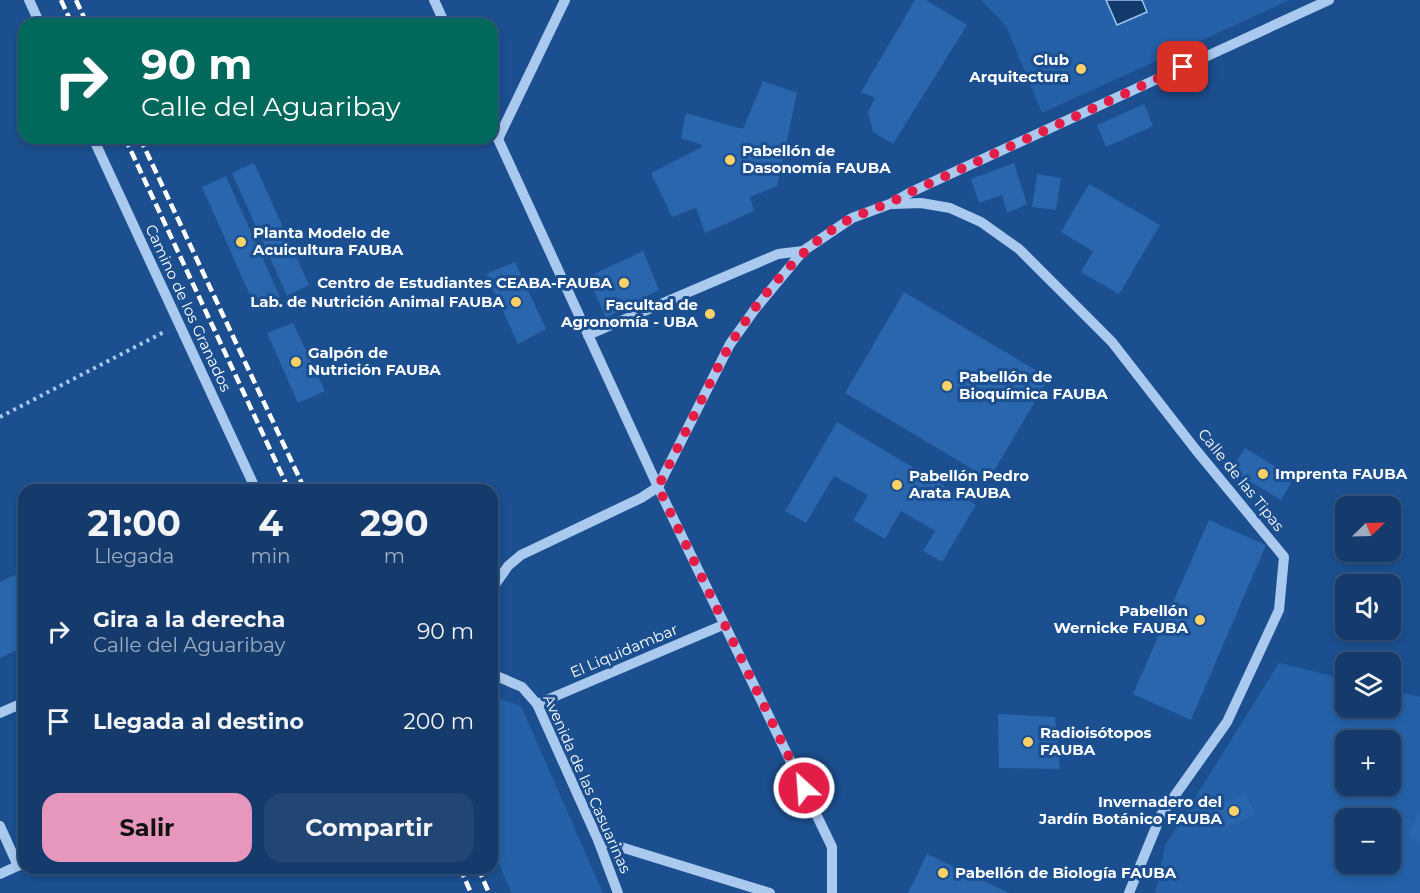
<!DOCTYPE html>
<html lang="es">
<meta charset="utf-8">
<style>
body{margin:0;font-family:Montserrat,sans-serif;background:#214673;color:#f1f3f6;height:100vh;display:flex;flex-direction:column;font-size:22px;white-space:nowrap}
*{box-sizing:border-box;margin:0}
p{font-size:20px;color:#9dadc1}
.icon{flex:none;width:33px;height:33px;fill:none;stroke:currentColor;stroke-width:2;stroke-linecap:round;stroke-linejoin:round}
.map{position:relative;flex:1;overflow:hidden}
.side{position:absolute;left:18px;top:484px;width:480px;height:390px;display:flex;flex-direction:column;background:#143b6b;border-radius:18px;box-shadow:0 3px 9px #0003,0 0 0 2px #33557e}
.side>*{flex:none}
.guide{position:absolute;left:18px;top:18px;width:480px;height:126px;border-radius:18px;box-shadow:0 3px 9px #0003,0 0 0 2px #33557e;background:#00695c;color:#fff;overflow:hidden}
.needle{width:39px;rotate:67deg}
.fabs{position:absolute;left:1335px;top:496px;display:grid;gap:12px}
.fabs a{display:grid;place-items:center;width:66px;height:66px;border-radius:12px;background:#143b6b;box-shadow:0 3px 9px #0003,0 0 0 2px #33557e;font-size:30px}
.pin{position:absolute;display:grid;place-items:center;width:51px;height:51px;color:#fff;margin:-26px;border-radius:12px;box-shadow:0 3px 9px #0006}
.me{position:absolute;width:66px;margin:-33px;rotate:334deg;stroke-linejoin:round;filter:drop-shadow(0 0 4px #0008)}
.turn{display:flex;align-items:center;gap:21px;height:126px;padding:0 24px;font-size:27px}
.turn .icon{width:78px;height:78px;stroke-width:2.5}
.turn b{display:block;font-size:42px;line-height:51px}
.eta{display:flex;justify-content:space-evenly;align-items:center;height:102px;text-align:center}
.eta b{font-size:36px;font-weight:700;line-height:42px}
.cta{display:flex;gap:12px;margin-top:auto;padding:12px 24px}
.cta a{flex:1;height:69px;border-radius:18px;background:#e797bd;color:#111;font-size:24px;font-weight:700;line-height:69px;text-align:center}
.cta a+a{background:#214673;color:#f1f3f6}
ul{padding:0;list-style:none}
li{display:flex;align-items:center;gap:18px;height:90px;padding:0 24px}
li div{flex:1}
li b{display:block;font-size:22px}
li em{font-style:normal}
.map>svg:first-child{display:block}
.green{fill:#2461a8;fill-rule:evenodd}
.water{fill:#123a6d;stroke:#9cc4f0;stroke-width:1.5}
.building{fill:#2a66ad}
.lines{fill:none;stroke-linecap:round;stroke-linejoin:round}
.path{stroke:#a9c9ee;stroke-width:4;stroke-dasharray:3 4.5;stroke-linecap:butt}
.minor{stroke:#a9c9ee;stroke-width:10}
.rail{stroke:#fff;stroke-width:4.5;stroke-dasharray:10 4.5;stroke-linecap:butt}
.route{stroke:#e11d48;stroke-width:10;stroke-dasharray:0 18}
.poi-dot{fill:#ffd166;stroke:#1b4f8f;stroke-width:2}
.labels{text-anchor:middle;stroke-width:6;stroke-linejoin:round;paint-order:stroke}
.poi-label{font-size:15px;font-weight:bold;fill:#fff;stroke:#1b4f8f;text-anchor:start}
.street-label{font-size:15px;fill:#fff;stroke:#1b4f8f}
</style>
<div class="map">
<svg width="1420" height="893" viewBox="0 0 1420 893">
<rect width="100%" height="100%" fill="#1b4f8f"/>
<!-- green -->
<g class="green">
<path d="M981 0H1290L1042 113 1006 26Z"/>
<path d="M1279 663 1345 679 1346 708H1390L1391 690 1420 697V893H1155L1165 846ZM1346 741H1390V786H1346ZM1346 819H1390V864H1346Z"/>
<path d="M492 696 521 706 603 893H512L492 849Z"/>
</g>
<!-- water -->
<path class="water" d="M1106 0H1142L1147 12 1117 25Z"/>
<!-- building -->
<g class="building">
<path d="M915 0H926L967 25 893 144 873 132 868 112 875 98 861 92Z"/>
<path d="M763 81 797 93 777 186 750 197 754 211 705 233 696 208 672 217 651 173 704 146 681 138 686 113 743 129Z"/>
<path d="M1144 104 1153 126 1106 147 1097 125Z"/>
<path d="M254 163 309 285 287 296 232 173Z"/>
<path d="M1014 163 1027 204 1007 213 1002 195 979 203 971 179Z"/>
<path d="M1037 174 1061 178 1056 210 1032 207Z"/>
<path d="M226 176 280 297 256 309 202 187Z"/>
<path d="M1089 184 1160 225 1119 294 1081 272 1093 251 1061 232Z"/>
<path d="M643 251 659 290 606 318 588 277Z"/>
<path d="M515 262 546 329 518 344 486 274Z"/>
<path d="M904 292 1049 378 989 479 845 393Z"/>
<path d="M293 323 325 391 298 403 267 333Z"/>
<path d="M837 422 976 505 942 562 923 551 935 531 901 511 885 539 853 520 868 495 834 476 806 523 785 511Z"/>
<path d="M1245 448 1294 478 1281 500 1231 470Z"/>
<path d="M1209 520 1266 545 1191 720 1133 694Z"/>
<path d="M24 571V647L0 658V582Z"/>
<path d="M998 714 1055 717 1060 769 999 768Z"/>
<path d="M1246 793 1255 814 1223 829 1213 809Z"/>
<path d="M1418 814 1420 815V842L1408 837Z"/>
<path d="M927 854 1009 893H908Z"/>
</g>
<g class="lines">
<!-- path -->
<path class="path" d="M0 417 164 332"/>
<!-- minor -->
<g class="minor">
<path d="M29 0 40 24"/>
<path d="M434 0 445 24"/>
<path d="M492 126 658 487 832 847V893"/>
<path d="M93 138 256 490"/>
<path d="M498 139 565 0"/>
<path d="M893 204 921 203 950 208 981 222 1019 249 1112 342 1196 450 1284 557 1279 610 1227 722 1161 815 1129 893"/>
<path d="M588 335 778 254 803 251"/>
<path d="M492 589 508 566 521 555 641 498 658 487 730 344 755 309 803 251 852 218 890 204 911 192 1329 0"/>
<path d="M492 674 522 687 537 704 598 840 618 893"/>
<path d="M537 704 723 625"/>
<path d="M0 713 18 705 24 718"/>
<path d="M0 826 18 866"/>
<path d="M598 840 770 893"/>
<path d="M0 874 24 863"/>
</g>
<!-- rail -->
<g class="rail">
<path d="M61 0 72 24"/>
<path d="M76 0 87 24"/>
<path d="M125 138 289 490"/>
<path d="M140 138 305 490"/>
<path d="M460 868 471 893"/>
<path d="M478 868 489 893"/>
</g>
</g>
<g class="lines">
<!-- route -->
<path class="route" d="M804 788 658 487 720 363C746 313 801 243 852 218 872 209 892 203 911 192L1183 67"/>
</g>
<!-- markers -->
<g class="poi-dot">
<circle cx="1081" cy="69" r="6"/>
<circle cx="730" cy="160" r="6"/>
<circle cx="241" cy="242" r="6"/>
<circle cx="624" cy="283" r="6"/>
<circle cx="516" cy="302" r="6"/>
<circle cx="710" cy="314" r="6"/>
<circle cx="296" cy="362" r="6"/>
<circle cx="947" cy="386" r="6"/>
<circle cx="1263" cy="474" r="6"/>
<circle cx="897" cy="485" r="6"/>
<circle cx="1200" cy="620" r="6"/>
<circle cx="1028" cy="742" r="6"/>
<circle cx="1234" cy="811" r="6"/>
<circle cx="943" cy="873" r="6"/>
</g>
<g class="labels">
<!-- poi labels -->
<g class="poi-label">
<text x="1069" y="65" text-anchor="end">Club<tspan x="1069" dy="17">Arquitectura</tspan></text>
<text x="742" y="156">Pabellón de<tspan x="742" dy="17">Dasonomía FAUBA</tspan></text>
<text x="253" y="238">Planta Modelo de<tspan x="253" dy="17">Acuicultura FAUBA</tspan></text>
<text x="612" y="288" text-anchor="end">Centro de Estudiantes CEABA-FAUBA</text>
<text x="504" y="307" text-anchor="end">Lab. de Nutrición Animal FAUBA</text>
<text x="698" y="310" text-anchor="end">Facultad de<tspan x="698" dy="17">Agronomía - UBA</tspan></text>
<text x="308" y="358">Galpón de<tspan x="308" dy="17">Nutrición FAUBA</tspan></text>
<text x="959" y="382">Pabellón de<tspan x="959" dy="17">Bioquímica FAUBA</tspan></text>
<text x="1275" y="479">Imprenta FAUBA</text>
<text x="909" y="481">Pabellón Pedro<tspan x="909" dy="17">Arata FAUBA</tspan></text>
<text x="1188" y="616" text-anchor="end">Pabellón<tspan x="1188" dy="17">Wernicke FAUBA</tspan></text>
<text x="1040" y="738">Radioisótopos<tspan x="1040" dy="17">FAUBA</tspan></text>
<text x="1222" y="807" text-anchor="end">Invernadero del<tspan x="1222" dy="17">Jardín Botánico FAUBA</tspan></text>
<text x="955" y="878">Pabellón de Biología FAUBA</text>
</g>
<!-- street labels -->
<g class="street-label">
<text transform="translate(188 308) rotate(65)" y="5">Camino de los Granados</text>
<text transform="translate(1241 480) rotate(51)" y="5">Calle de las Tipas</text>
<text transform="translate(624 651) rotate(-23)" y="5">El Liquidambar</text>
<text transform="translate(587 784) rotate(66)" y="5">Avenida de las Casuarinas</text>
</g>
</g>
</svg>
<div class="fabs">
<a><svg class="needle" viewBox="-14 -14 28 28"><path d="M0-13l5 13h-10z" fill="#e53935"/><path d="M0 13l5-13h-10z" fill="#9dadc1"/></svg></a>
<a><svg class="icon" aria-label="sound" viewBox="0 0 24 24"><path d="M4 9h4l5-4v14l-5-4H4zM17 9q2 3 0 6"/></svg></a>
<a><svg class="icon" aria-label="layers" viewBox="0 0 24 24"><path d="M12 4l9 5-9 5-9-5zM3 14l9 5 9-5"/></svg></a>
<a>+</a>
<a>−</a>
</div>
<div class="pin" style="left:1183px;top:67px;background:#d93025"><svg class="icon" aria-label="arrive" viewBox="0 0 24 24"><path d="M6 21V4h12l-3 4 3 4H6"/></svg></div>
<svg class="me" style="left:804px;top:788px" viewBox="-20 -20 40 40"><circle r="17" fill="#e11d48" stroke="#fff" stroke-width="3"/><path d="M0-11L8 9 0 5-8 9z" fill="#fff"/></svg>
<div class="guide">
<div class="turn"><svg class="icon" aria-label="right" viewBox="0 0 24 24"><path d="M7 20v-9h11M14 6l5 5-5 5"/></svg><div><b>90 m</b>Calle del Aguaribay</div></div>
</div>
<section class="side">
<div class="eta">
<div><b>21:00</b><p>Llegada</p></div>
<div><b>4</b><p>min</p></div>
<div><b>290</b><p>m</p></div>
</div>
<ul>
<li><svg class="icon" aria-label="right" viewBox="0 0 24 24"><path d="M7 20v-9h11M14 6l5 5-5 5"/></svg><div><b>Gira a la derecha</b><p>Calle del Aguaribay</p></div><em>90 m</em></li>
<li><svg class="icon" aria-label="arrive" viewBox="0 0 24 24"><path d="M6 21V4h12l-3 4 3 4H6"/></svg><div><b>Llegada al destino</b></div><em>200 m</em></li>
</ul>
<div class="cta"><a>Salir</a><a>Compartir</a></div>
</section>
</div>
